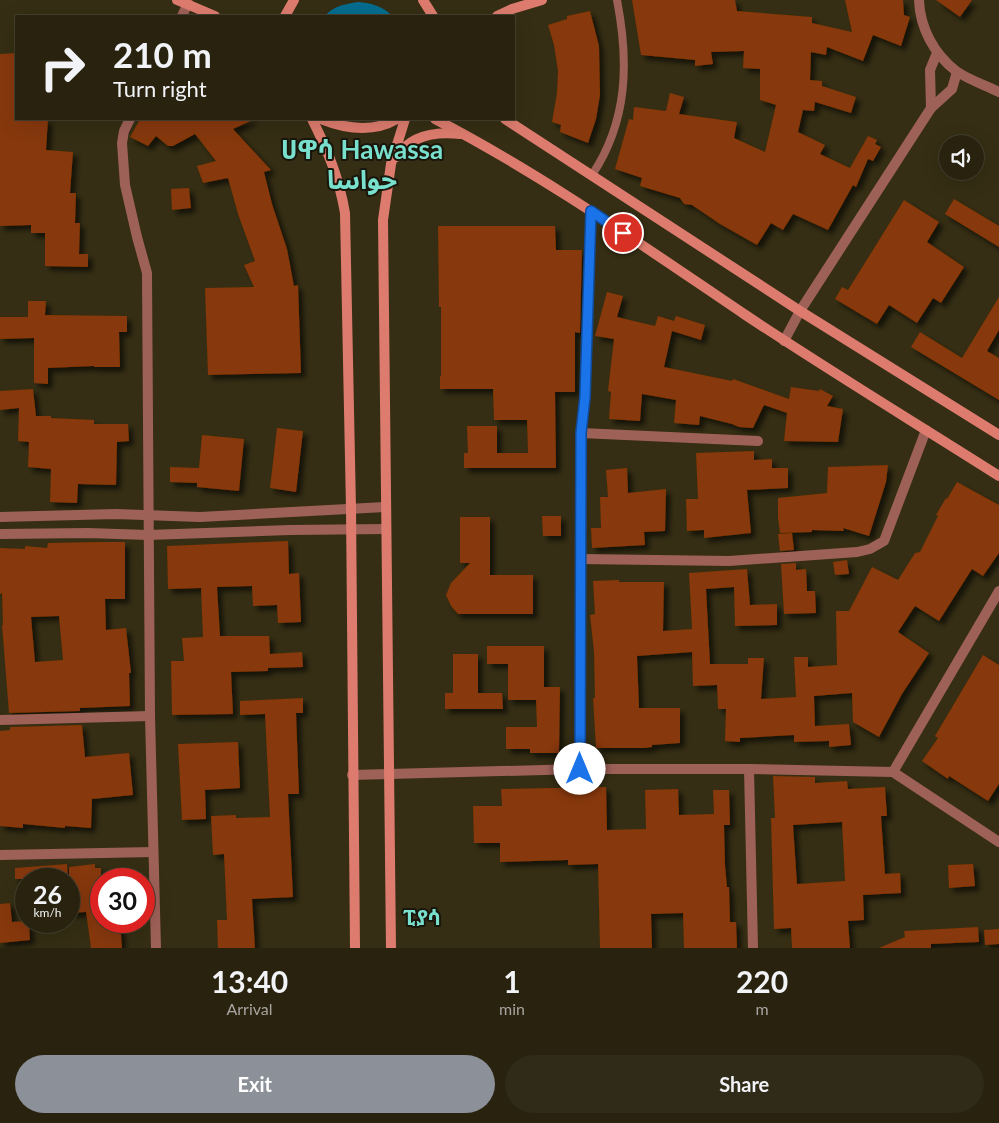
<!DOCTYPE html>
<meta charset="utf-8">
<style>
body{margin:0;font-family:Lato,"Noto Sans Arabic","Noto Sans Ethiopic",sans-serif;background:#302a18;color:#f1f3f6;height:100vh;display:flex;flex-direction:column;font-size:19px;white-space:nowrap}
*{box-sizing:border-box;margin:0}
p{font-size:16px;color:#a5a49e}
.icon{flex:none;width:28px;height:28px;fill:none;stroke:currentColor;stroke-width:2;stroke-linecap:round;stroke-linejoin:round}
.map{position:relative;height:948px;overflow:hidden}
.sheet{display:flex;flex-direction:column;background:#28220f;flex:1}
.sheet>*{flex:none}
.top-card{position:absolute;left:15px;top:15px;width:500px;height:105px;border-radius:0px;box-shadow:0 5px 20px #0002,0 0 0 1px #443f2f;background:#28220f;color:#f1f3f6;overflow:hidden}
.fabs{position:absolute;left:939px;top:135px;display:grid;gap:10px}
.fabs a{display:grid;place-items:center;width:45px;height:45px;border-radius:50%;background:#28220f;box-shadow:0 5px 20px #0002,0 0 0 1px #443f2f;font-size:25px}
.speed{position:absolute;left:15px;top:868px;display:flex;gap:10px;font-size:25px;font-weight:700;text-align:center}
.speed>*{display:grid;place-content:center;width:65px;height:65px;border-radius:50%;background:#28220f;box-shadow:0 5px 20px #0002,0 0 0 1px #443f2f;line-height:1}
.speed small{font-size:12px;font-weight:400}
.speed .limit{border:8px solid #d22;background:#fff;color:#111}
.pin{position:absolute;display:grid;place-items:center;width:42px;height:42px;color:#fff;margin:-21px;border:2px solid #fff;border-radius:50%;box-shadow:0 1px 5px #0007}
.me{position:absolute;width:55px;margin:-28px;rotate:0deg;stroke-linejoin:round;filter:drop-shadow(0 0 4px #0008)}
.turn{display:flex;align-items:center;gap:18px;height:105px;padding:0 15px;font-size:22px}
.turn .icon{width:65px;height:65px;stroke-width:2.5}
.turn b{display:block;font-size:35px;line-height:42px}
.eta{display:flex;justify-content:space-evenly;align-items:center;height:85px;text-align:center}
.eta b{font-size:30px;font-weight:700;line-height:35px}
.cta{display:flex;gap:10px;margin-top:auto;padding:10px 15px}
.cta a{flex:1;height:58px;border-radius:30px;background:#8c9099;color:#fff;font-size:20px;font-weight:700;line-height:58px;text-align:center}
.cta a+a{background:#302a18;color:#f1f3f6}
.map>svg:first-child{display:block}
.water{fill:#056c8e}
.building{fill:#873807;fill-rule:evenodd;filter:url(#shadow)}
.lines{fill:none;stroke-linecap:round;stroke-linejoin:round}
.service{stroke:#9e6158;stroke-width:8}
.minor{stroke:#9e6158;stroke-width:10}
.tertiary{stroke:#9e6158;stroke-width:10}
.secondary{stroke:#dd7c6e;stroke-width:10}
.route-casing{stroke:#114b97;stroke-width:12}
.route{stroke:#1a73e8;stroke-width:9}
.labels{text-anchor:middle;stroke-width:4;stroke-linejoin:round;paint-order:stroke}
.district-label{font-size:21px;font-weight:bold;fill:#7ae0ce;stroke:#19160b}
.town-label{font-size:26px;font-weight:bold;fill:#7ae0ce;stroke:#19160b}
</style>
<div class="map">
<svg width="999" height="948" viewBox="0 0 999 948">
<defs>
<filter id="shadow"><feDropShadow dx="4.5" dy="4.5" stdDeviation="2.5" flood-color="#0009"/></filter>
</defs>
<rect width="100%" height="100%" fill="#352e14"/>
<!-- water -->
<path class="water" d="M358 2C371 3 383 6 392 16H325C333 6 345 4 358 2Z"/>
<!-- building -->
<g class="building">
<path d="M632 0H735L737 11 812 17V23L852 32 845 0H903L904 15 910 17 901 46 873 35 863 61 827 47 826 55 811 52 810 80 822 81V86L856 97 851 113 815 102 814 111 803 110 798 132 825 145 820 154 850 168 868 136 877 140 875 144 881 147 873 161 868 159 856 187 853 185 828 230 793 214 783 230 771 223 757 245 720 224 692 205 684 204 680 198 640 186 642 178 615 169 629 119 633 120 634 107 666 111 670 93 684 97 679 114 737 122 734 138 765 152 776 105 760 100V69L743 68 744 51 711 52 713 64 695 66V60L641 55Z"/>
<path d="M936 0H972L960 17Z"/>
<path d="M590 11 599 46 600 95 596 119 588 143 560 132 561 125 552 122 557 93 558 71 554 45 548 25 567 19V16Z"/>
<path d="M15 53 16 119H48L46 150 73 152 70 193H76L75 223H80L79 254H88V267L45 266V233H31V225L0 226V54Z"/>
<path d="M140 119H255L233 129 271 170 264 172 272 204 287 249 294 286 298 285 301 373 208 375 205 288 254 287 244 265 255 261 238 214 228 178 203 183 197 166 216 161 195 134 173 146H168L156 136 148 146 130 137Z"/>
<path d="M189 188 191 208 172 210 171 189Z"/>
<path d="M954 199 999 226V247L945 214Z"/>
<path d="M904 200 939 222 927 242 964 267 941 303 933 298 917 323 889 305 877 324 835 299 842 287 848 290Z"/>
<path d="M438 226H555L556 250H582L580 333 575 332V392H555L556 468H464V453H468L467 426H497V453H528L527 420H494L493 389H440V376H441V307H439Z"/>
<path d="M607 292 623 296 617 317 655 326 658 316 674 321 676 316 705 325 701 340 672 331 664 367 732 381 733 379 789 399 791 387 819 391 820 389 833 396 827 406 843 409 838 442 784 441 787 413 764 405 753 428 739 427 732 424 700 416 699 425 674 423 676 400 642 394 640 421 609 419 611 392 608 391 614 339 595 336Z"/>
<path d="M999 297V330L987 351 999 358V400L911 347 920 332 962 358Z"/>
<path d="M28 301H46L45 315 127 316V332H119L120 367H94V366L48 368V384L34 383V338L0 339V317H28Z"/>
<path d="M33 389 36 416H51V418L94 420V424H128L129 441 117 442 116 485 78 484 77 503 50 502 51 469 28 467 29 442 18 441 19 408 0 410V391Z"/>
<path d="M277 428 303 431 296 492 270 488Z"/>
<path d="M202 435 244 439 239 491 197 487V483L170 482V467L199 468Z"/>
<path d="M754 451V460L772 459V468H788V488L747 490 751 533 704 538V530L687 531 686 499H698L696 453Z"/>
<path d="M888 465 886 482 869 536 843 528 844 531 812 530V532L780 533 778 518V498L827 493 828 467Z"/>
<path d="M627 468 628 493 666 489 665 531 644 532 645 545 592 548 591 528H601L600 497H608L606 470Z"/>
<path d="M957 482 999 505V553L983 576 972 569 939 621 915 606 898 632 929 653 902 694 879 737 853 722 852 693 814 696 815 726 849 724 851 745 829 747V741L794 742V735L740 738V742L725 741 726 709H718L717 685 693 686 692 652 637 656 639 708H680V743L652 745V747L644 748H596L593 698H595L594 652 590 615 595 614 593 581 619 580V582H664L663 631 692 629 689 573 747 569 750 605 777 604V625L735 626 734 587 706 589 710 664H748V658H764L761 699 796 697 794 657H808V667L837 665 836 611H849L872 567 898 580 915 553 920 552 938 516 936 515 946 498 947 499Z"/>
<path d="M542 516H561V536H543Z"/>
<path d="M460 517H490V575H533V614H458L451 606 446 595 451 583 470 563H460Z"/>
<path d="M792 533 794 550 780 551 778 534Z"/>
<path d="M288 541 289 574 299 573 301 622 278 623 277 605 253 606 252 586 217 587 220 636H269L270 654 302 652 303 667 268 668V671L231 672 233 714 172 715 171 661H184L182 638 203 637 201 588 168 589 167 546Z"/>
<path d="M99 542H125V599H105L106 630 126 628 131 673H129L130 706 80 708V711L9 713 2 625H3L2 593 0 594V548L25 549V546L47 548 48 543ZM59 616 63 660 35 662 31 617Z"/>
<path d="M847 560 849 574 835 575 833 562Z"/>
<path d="M796 563V570L806 569 807 591H815L816 613 784 614 781 564Z"/>
<path d="M487 646H544V687H560L559 753H530V749H506V727H537L536 700H508V664H487Z"/>
<path d="M453 654H478V693H502L503 709H445V693H453Z"/>
<path d="M983 655 999 665V784L988 801 949 776 948 779 922 761 938 738 935 736Z"/>
<path d="M303 698V713H296L299 794H288L293 897 252 899 255 948H218L217 920H227L224 854 213 855 211 816 236 815V818L270 817 265 714 240 715V701Z"/>
<path d="M82 725 85 757 129 753 133 795 92 799 91 828 65 826V828L23 824V828L0 826V731L10 730V727Z"/>
<path d="M238 742 240 788 205 790 206 819 182 820 178 744Z"/>
<path d="M773 776 815 777V783L847 781 848 789 885 787 887 816H881L885 874 900 873 901 893 863 895 864 920 848 921 850 948H792L791 928 774 929 771 818H775ZM842 822 845 881 797 884 793 825Z"/>
<path d="M606 787 607 830 646 829 645 790 678 789 679 815 714 814 713 790H729L730 825H724L725 865 727 887H729L730 922H736L737 948H684L683 913 651 914 652 948H600L598 864 568 865V860L500 862V843H474L473 806H502L501 789Z"/>
<path d="M67 864 68 879H15V868Z"/>
<path d="M95 864V868H101V921H120L122 948H91L86 912 69 913V867Z"/>
<path d="M973 864 975 886 949 888 948 865Z"/>
<path d="M10 903 12 922 26 921V925H29L30 940 0 943V904Z"/>
<path d="M978 927 979 942 931 944V948H879L905 937 904 931Z"/>
<path d="M999 929V944L985 945 984 930Z"/>
</g>
<g class="lines">
<!-- service -->
<path class="service" d="M592 175C628 121 629 62 617 0"/>
<!-- minor -->
<g class="minor">
<path d="M919 0C920 28 934 54 956 71 969 80 985 85 999 92"/>
<path d="M182 16 188 3"/>
<path d="M931 108 930 70 937 53"/>
<path d="M130 119 124 131 122 143 125 185 137 237 147 273 150 716 156 948"/>
<path d="M784 341 800 311 931 108 952 89 957 72"/>
<path d="M581 433 758 441"/>
<path d="M581 559 729 561 857 552 870 549 884 541 926 430"/>
<path d="M0 720 150 716"/>
<path d="M580 769 581 433 585 397 591 211"/>
<path d="M749 769 753 948"/>
<path d="M893 772 999 591"/>
<path d="M352 775 580 769H749L893 772 999 842"/>
<path d="M0 855 153 852"/>
</g>
<!-- tertiary -->
<g class="tertiary">
<path d="M0 517 116 514 200 517 385 507"/>
<path d="M0 534 88 533 148 535 290 530 386 529"/>
</g>
<!-- secondary -->
<g class="secondary">
<path d="M177 0 215 16"/>
<path d="M423 0 433 16"/>
<path d="M285 16 294 0"/>
<path d="M497 16 512 9 542 0"/>
<path d="M312 119C328 151 339 178 345 213L351 508 355 948"/>
<path d="M321 119C346 129 373 133 397 119"/>
<path d="M435 119C543 175 643 246 744 314 828 370 914 422 999 476"/>
<path d="M505 119 800 311 999 435"/>
<path d="M396 157C411 135 435 131 460 134"/>
<path d="M391 948 383 220 391 164 405 119"/>
</g>
</g>
<g class="lines">
<defs>
<path id="route" d="M580 769 581 433 585 397 591 211 623 233"/>
</defs>
<!-- route casing -->
<use href="#route" class="route-casing"/>
<!-- route -->
<use href="#route" class="route"/>
</g>
<g class="labels">
<!-- district labels -->
<g class="district-label">
<text x="422" y="925">ፒያሳ</text>
</g>
<!-- town labels -->
<g class="town-label">
<text x="362" y="159">ሀዋሳ Hawassa<tspan x="362" dy="30">حواسا</tspan></text>
</g>
</g>
</svg>
<div class="fabs">
<a><svg class="icon" aria-label="sound" viewBox="0 0 24 24"><path d="M4 9h4l5-4v14l-5-4H4zM17 9q2 3 0 6"/></svg></a>
</div>
<div class="speed"><div>26<small>km/h</small></div><div class="limit">30</div></div>
<div class="pin" style="left:623px;top:233px;background:#d93025"><svg class="icon" aria-label="arrive" viewBox="0 0 24 24"><path d="M6 21V4h12l-3 4 3 4H6"/></svg></div>
<svg class="me" style="left:580px;top:769px" viewBox="-20 -20 40 40"><circle r="19" fill="#fff"/><path d="M0-13L10 11 0 6-10 11z" fill="#1a73e8"/></svg>
<div class="top-card">
<div class="turn"><svg class="icon" aria-label="right" viewBox="0 0 24 24"><path d="M7 20v-9h11M14 6l5 5-5 5"/></svg><div><b>210 m</b>Turn right</div></div>
</div>
</div>
<section class="sheet">
<div class="eta">
<div><b>13:40</b><p>Arrival</p></div>
<div><b>1</b><p>min</p></div>
<div><b>220</b><p>m</p></div>
</div>
<div class="cta"><a>Exit</a><a>Share</a></div>
</section>
